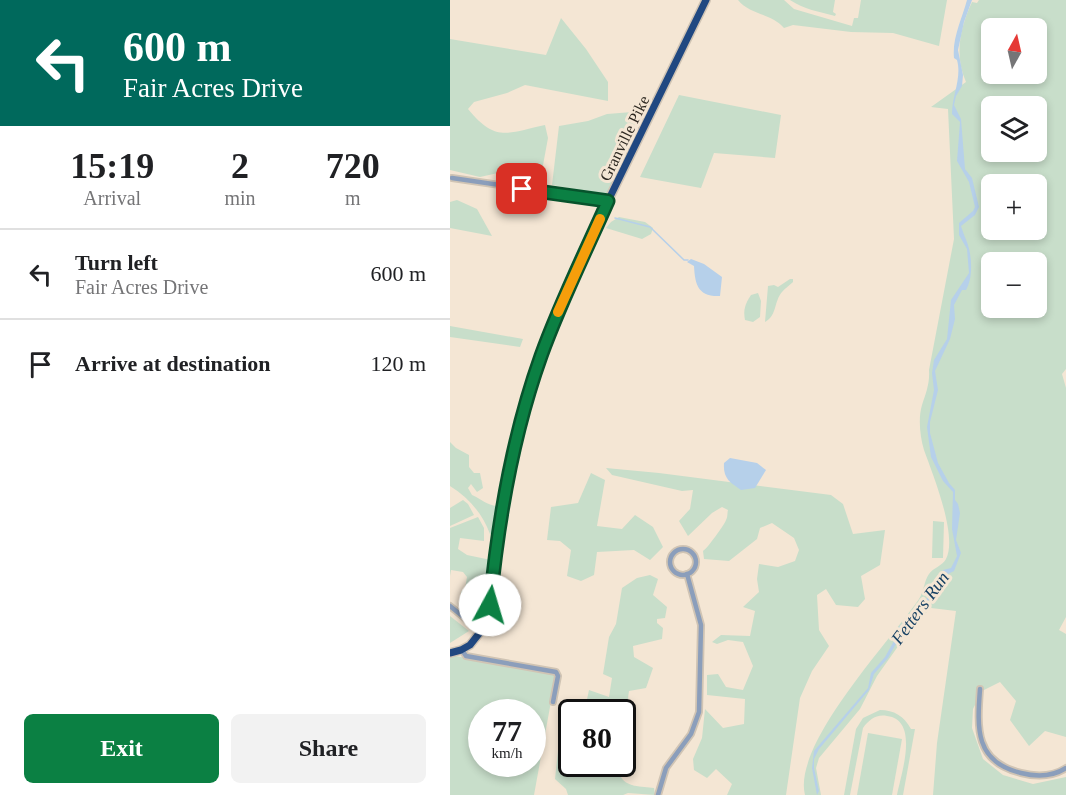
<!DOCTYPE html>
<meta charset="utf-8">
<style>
body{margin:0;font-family:Georgia,serif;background:#f2f2f2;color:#202124;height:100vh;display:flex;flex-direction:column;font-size:22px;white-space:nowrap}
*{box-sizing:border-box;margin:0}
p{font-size:20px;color:#757577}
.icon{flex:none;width:33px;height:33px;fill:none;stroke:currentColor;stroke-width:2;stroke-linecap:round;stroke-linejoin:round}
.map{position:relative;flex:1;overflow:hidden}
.side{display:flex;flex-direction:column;background:#fff;width:450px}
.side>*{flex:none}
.top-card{background:#00695c;color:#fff;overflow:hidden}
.needle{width:39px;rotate:8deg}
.buttons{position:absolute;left:531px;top:18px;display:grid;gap:12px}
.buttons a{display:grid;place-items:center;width:66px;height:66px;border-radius:9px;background:#fff;box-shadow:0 3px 9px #0003;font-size:30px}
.speed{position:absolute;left:18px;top:699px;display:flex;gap:12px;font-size:30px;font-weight:700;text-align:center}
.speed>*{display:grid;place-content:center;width:78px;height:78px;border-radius:50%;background:#fff;box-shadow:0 3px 9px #0003;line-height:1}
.speed small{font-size:15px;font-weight:400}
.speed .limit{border:3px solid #111;border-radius:9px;background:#fff;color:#111}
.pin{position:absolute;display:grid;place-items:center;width:51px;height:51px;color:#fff;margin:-26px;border-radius:12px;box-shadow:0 3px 9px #0006}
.me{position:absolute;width:66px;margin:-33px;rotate:6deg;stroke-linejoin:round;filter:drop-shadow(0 0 4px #0008)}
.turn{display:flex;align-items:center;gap:21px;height:126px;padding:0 24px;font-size:27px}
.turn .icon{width:78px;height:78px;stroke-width:2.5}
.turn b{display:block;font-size:42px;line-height:51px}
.eta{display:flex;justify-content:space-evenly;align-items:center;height:102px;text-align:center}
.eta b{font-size:36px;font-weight:700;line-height:42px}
.cta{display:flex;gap:12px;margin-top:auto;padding:12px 24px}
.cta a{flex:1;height:69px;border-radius:9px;background:#0b8043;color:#fff;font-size:24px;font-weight:700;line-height:69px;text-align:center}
.cta a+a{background:#f2f2f2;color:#202124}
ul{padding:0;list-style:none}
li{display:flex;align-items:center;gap:18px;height:90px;padding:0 24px;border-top:2px solid #e0e0e0}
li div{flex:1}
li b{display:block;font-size:22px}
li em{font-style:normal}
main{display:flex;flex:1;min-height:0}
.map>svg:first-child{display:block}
.green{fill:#c8deca;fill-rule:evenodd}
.water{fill:#b6d0ea}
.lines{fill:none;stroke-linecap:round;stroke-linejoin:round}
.stream{stroke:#b6d0ea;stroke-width:1.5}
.minor-casing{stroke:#d0c4b4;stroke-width:8}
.highway-casing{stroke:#d0c4b4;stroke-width:10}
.minor{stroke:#8b9ebb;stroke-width:4.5}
.highway{stroke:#204881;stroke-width:7}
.route-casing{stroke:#07532c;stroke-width:15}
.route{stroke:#0b8043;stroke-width:10}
.slow{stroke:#f59e0b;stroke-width:10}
.labels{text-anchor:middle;stroke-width:6;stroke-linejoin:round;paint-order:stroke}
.street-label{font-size:16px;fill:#2d2821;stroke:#f4e6d4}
.water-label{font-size:18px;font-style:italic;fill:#164063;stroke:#f4e6d4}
</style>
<main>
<section class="side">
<div class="top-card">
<div class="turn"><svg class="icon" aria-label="left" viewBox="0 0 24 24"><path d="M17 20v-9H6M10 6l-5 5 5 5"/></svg><div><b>600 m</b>Fair Acres Drive</div></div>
</div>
<div class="eta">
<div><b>15:19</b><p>Arrival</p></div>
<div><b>2</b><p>min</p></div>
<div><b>720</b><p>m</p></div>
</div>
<ul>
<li><svg class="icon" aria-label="left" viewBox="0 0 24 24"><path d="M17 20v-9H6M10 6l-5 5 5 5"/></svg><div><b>Turn left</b><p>Fair Acres Drive</p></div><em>600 m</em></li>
<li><svg class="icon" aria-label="arrive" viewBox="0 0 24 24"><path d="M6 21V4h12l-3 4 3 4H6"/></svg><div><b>Arrive at destination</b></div><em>120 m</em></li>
</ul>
<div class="cta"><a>Exit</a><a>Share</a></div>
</section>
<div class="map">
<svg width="616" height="795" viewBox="0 0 616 795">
<rect width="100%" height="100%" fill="#f4e6d4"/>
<!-- green -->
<g class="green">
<path d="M288 0H334L344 9 402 26 404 18H408L411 0H497L489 46 443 33 401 32 343 25 334 28C321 13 300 15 288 0Z"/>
<path d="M340 0H385L383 12 386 14 385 16C370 12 353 9 340 0Z"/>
<path d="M529 0H616V369L612 374 616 388V617L609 630 616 634V737L595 731 579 746 560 720 566 701 550 682 532 691 523 709 522 728 533 759 553 775 583 784 616 777V795H483L487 743 506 611 481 608 461 628 427 676 410 709 369 758 366 768 371 795H355C342 745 440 641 469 599 474 591 474 581 479 574 483 568 492 566 496 559 508 536 483 475 474 450 470 437 468 418 472 405 476 393 480 383 479 370L504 239 498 109 481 107 516 82C504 55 510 28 522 2L527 3ZM542 28H586V74H542ZM542 106H586V152H542ZM542 184H586V230H542ZM542 262H586V308H542Z"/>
<path d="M111 18 136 49 158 82V101L75 85 57 93 24 102 18 109C46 143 57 133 95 125L98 138 91 176 48 173 30 177 0 170V39L96 55Z"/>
<path d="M229 95 331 115 325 158 264 153 251 188 190 177Z"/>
<path d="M195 111 156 195 102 185 109 126 138 121 157 114Z"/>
<path d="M7 200 27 209 42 236 0 228V202Z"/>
<path d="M169 217 195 222 203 228 201 234 192 239 156 228 161 222Z"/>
<path d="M340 279H343V282C340 285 335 288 332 292 324 301 327 316 315 322L318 286 324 285 328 287Z"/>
<path d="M308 293 311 301 310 317 303 322 295 320C293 310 295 304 301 295Z"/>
<path d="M0 326 73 339 70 347 0 337Z"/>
<path d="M0 442 6 448 19 455V467L24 473H30L33 488 27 492 21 484 18 488 22 495C31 499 37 505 47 506L43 535 40 534C32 513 19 498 0 486Z"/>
<path d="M156 468 209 473 381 495 393 504 403 534 435 530 430 565 411 576 415 599 408 607 386 605 376 589 367 595 369 630 379 646 362 671 350 698 336 795H277L282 784 266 769 257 778 244 770 243 759 252 738 255 709 273 728 294 724 295 699 257 695V675L268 674 276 687 293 690 303 666 293 642 278 640 267 644 262 642 271 635 300 636 305 611 293 607 309 592 307 579 309 564 328 567 345 561 349 550 344 538 322 523 310 528 307 539 279 561 254 559 253 551C257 549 275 524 276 520 278 517 277 513 278 510L272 507 262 513 238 536 229 521 240 509 243 490 232 491 162 475Z"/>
<path d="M141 473 155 480 147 526 172 529 185 515 203 527 213 547 200 560 184 550 147 552 144 575 131 581 117 576 121 550 110 541 97 540 101 507 128 503Z"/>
<path d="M13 500 18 504 24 515 0 526V508Z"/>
<path d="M28 517 34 528V541L10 538 8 549 17 555 41 560 39 578 33 585 30 599V616L33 621 28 628 10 610 11 592 15 589 17 577 13 572 1 570 0 576V528Z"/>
<path d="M483 521 494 522 493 558H482Z"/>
<path d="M200 575 208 579 203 595 217 607 215 618 207 619V623L213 628 212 639 183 646 184 657 203 668 196 688 179 691C176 708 182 708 183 721 184 734 176 739 181 755L170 775C175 788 192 786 204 788L205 795 178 793 173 795H118L116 789 105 779 108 751 121 752 122 764H172V712H128L127 706 136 704 139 690 159 697 162 678 153 674 159 637 166 624 172 588 187 578Z"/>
<path d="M0 616 19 631 0 643Z"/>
<path d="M0 655 106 674 84 795H0ZM32 712H82V764H32Z"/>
<path d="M430 710C444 710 454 716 461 729H465L453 795H447C451 774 470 720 437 716 426 714 419 720 413 728L400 795H394L406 729 413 718Z"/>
<path d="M418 733 452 739 442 795H407Z"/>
</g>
<!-- water -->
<g class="water">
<path d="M517 0H522L514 22 508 50 513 75 512 86 506 96 504 105 511 119 515 169 522 178 529 207 525 215 511 226C513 233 516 239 518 245 522 258 523 278 516 290H512L504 305 505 319 500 339 485 371 488 390 480 422V433L488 463 499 483 505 490V500L508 504 510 513 506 540 511 553 504 571 498 574 488 584 472 612 456 626 438 658 424 674 419 690 369 749 364 759V768L369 791 367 795 362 768 364 751 418 688 421 673 435 657 444 641 447 629 476 600 493 570 501 568 507 556 502 529 503 492 493 481 481 457 477 427 484 390 482 373 484 360 497 339 501 300 519 273 517 249 509 235V223L523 211 525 207 519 182 507 161 510 122 502 114C502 95 512 78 507 60L504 58C502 38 512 19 517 0Z"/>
<path d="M241 259 254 264 272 277 270 296C247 297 245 283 244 266L237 262Z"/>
<path d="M280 458 307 463 316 470 305 488 291 490C279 482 273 478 274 463Z"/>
</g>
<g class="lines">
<!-- stream -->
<path class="stream" d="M165 218 200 227 234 260H238"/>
<defs>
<g id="minor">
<path d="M2 178 158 201"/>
<circle cx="233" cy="562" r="13"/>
<path d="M0 606 32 632"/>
<path d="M12 650 16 656 106 672 108 676 103 702"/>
<path d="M530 689C527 729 525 762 571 773 587 777 602 777 616 768"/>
<path d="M208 795 216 768 241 734 249 712 251 625 237 574"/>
</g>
<path id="highway" d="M0 653 11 650 20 645 35 626 40 605 49 517 60 465 83 381 107 314 158 201 256 0"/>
</defs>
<!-- minor casing -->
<use href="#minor" class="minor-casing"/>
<!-- highway casing -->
<use href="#highway" class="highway-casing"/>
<!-- minor -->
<use href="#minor" class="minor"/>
<!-- highway -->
<use href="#highway" class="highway"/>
</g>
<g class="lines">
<defs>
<path id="route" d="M40 605C48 520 62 437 91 356 110 303 135 253 158 201L72 189"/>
</defs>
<!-- route casing -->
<use href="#route" class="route-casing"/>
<!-- route -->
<use href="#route" class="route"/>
<!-- slow -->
<path class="slow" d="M108 312 150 219"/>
</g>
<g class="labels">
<!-- street labels -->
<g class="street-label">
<text transform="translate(174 138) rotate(-64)" y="6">Granville Pike</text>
</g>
<!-- water labels -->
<g class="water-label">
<text transform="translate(470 608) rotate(-54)" y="6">Fetters Run</text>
</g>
</g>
</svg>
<div class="buttons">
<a><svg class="needle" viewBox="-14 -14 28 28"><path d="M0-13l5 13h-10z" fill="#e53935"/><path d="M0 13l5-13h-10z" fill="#757577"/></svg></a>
<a><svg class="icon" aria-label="layers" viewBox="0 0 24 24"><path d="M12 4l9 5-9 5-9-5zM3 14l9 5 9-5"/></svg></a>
<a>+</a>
<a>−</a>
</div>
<div class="speed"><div>77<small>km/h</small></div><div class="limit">80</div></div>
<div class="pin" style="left:72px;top:189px;background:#d93025"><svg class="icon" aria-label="arrive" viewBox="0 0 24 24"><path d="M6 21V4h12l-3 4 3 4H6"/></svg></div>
<svg class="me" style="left:40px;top:605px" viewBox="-20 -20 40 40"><circle r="19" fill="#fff"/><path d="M0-13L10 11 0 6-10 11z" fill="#0b8043"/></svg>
</div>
</main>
